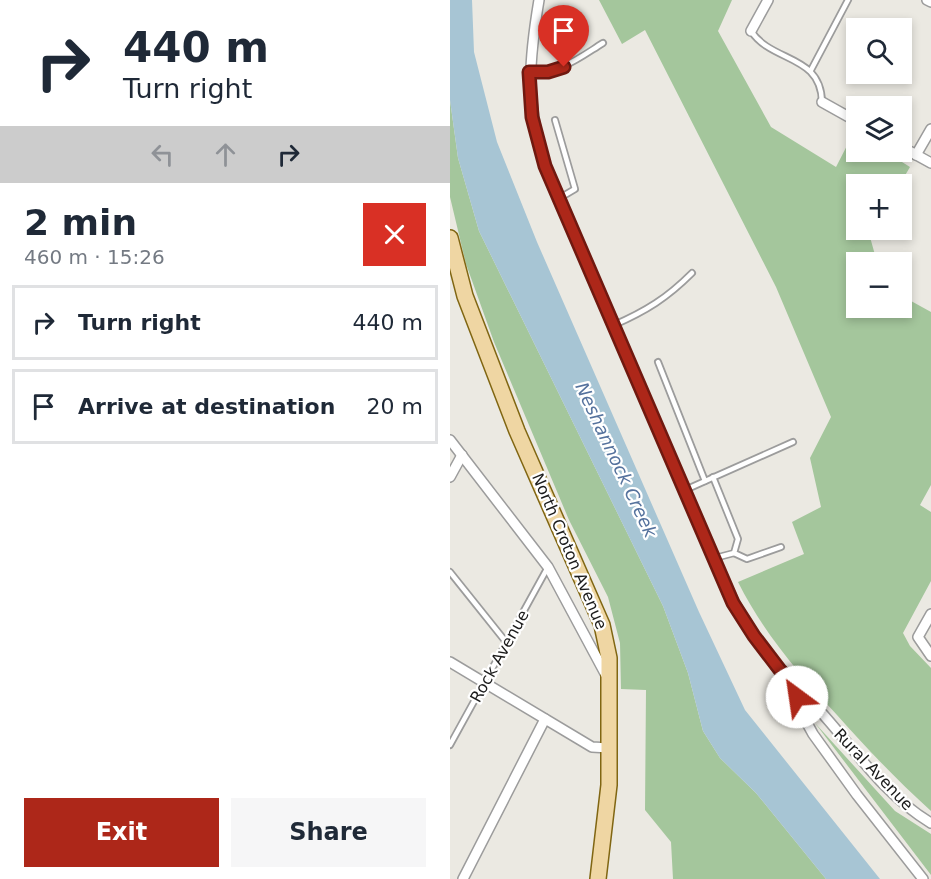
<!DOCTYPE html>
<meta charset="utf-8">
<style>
body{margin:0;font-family:"DejaVu Sans",sans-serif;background:#f6f6f7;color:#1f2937;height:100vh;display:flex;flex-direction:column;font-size:22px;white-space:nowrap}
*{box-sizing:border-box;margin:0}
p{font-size:20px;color:#747a83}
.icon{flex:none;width:33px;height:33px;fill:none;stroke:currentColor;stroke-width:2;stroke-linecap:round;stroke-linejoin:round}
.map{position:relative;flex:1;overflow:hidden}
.panel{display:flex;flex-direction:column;background:#fff;width:450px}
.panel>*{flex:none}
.hud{background:#fff;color:#1f2937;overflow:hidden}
.buttons{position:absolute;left:396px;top:18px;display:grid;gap:12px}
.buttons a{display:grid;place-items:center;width:66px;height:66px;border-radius:0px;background:#fff;box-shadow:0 3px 9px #0003;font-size:30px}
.pin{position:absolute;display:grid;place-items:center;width:51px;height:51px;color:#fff;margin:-62px -26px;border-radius:50% 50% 50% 0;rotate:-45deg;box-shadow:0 0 6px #0007}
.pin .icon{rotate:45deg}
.me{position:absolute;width:66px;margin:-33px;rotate:329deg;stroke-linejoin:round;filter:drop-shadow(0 0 4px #0008)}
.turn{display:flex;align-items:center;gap:21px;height:126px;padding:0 24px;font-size:27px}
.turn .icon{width:78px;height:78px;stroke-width:2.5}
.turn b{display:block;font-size:42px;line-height:51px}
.lanes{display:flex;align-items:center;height:57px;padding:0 24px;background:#0003;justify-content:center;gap:30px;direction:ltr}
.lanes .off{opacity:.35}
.round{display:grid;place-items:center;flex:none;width:63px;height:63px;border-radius:0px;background:#f6f6f7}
.headline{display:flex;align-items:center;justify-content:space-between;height:102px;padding:0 24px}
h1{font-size:36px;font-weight:600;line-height:45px}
.button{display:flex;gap:12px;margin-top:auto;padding:12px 24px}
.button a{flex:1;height:69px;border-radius:0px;background:#ad2719;color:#fff;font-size:24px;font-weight:600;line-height:69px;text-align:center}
.button a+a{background:#f6f6f7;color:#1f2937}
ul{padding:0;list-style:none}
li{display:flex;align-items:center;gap:18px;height:75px;margin:0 12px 9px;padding:0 12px;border:3px solid #e0e1e3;border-radius:0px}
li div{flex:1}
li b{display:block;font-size:22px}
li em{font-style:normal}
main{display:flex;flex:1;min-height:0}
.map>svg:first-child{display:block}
.forest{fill:#a4c69c}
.water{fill:#a7c5d4}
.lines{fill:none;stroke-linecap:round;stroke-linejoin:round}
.lane-casing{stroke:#9c9c9c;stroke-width:8}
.street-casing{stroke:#9c9c9c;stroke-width:12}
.primary-casing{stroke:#806612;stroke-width:18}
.lane{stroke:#fff;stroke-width:4.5}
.street{stroke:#fff;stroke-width:9}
.primary{stroke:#efd6a3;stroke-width:15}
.route-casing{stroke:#701910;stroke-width:15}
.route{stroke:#ad2719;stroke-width:10}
.labels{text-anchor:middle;stroke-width:4.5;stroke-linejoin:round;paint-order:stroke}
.street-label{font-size:16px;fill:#1b1b1b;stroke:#fff}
.water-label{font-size:18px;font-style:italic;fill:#55729d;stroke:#fff}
</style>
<main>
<section class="panel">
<div class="hud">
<div class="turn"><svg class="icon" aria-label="right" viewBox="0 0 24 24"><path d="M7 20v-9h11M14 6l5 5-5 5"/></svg><div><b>440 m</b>Turn right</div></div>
<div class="lanes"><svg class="icon off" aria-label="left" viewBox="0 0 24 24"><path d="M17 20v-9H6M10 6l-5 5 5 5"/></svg><svg class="icon off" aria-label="ahead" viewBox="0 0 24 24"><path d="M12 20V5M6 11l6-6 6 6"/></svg><svg class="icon" aria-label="right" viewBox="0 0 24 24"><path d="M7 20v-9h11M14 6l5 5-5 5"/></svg></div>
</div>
<div class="headline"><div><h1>2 min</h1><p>460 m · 15:26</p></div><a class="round" style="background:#d93025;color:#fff"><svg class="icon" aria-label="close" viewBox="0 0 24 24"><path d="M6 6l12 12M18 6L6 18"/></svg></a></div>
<ul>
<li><svg class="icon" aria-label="right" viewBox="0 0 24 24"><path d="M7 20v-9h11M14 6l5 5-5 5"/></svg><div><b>Turn right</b></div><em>440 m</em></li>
<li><svg class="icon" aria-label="arrive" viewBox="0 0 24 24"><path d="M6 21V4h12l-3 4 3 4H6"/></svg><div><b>Arrive at destination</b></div><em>20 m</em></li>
</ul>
<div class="button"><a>Exit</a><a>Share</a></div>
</section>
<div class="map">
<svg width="481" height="879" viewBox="0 0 481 879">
<rect width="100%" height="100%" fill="#ebe9e2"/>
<!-- forest -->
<g class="forest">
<path d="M149 0H282L268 31 321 127 386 167 404 132 406 133V152H436L460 167 450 184H406V230H424L420 237 427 262H406V308H452V296L481 312V485L470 505 481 512V581L453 633 460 646 481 668V811C448 781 417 749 387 715 349 674 313 632 288 582L354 554 342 522 371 507 360 458 381 417 326 287 195 30 172 44Z"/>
<path d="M0 100 8 158 29 231 213 606 238 673 253 731 270 758 306 793 376 879H223L221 842 195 810 196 690 171 689 170 643 158 597 119 520 44 342 16 264 0 197Z"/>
<path d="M365 723 445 811 481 834V875Z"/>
</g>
<!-- water -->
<path class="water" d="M0 0H22L24 52 47 142 87 242 249 612 295 710 430 879H376L306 793 270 758 253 731 238 673 213 606 29 231 8 158 0 100Z"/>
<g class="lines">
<defs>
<g id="lane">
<path d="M301 31C322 63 371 54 372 102"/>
<path d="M361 70 398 0"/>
<path d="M79 72C113 72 126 60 153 43"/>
<path d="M105 120 125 189 108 199"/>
<path d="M164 325C196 311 217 298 242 273"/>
<path d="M208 362 255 481"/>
<path d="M263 477 288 539 284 553 265 558"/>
<path d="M235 490 343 442"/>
<path d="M284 553 297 559 331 547"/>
<path d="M0 572 56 642"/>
<path d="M0 745 98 567"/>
</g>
<g id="street">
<path d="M89 0C78 66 76 101 95 166L272 578 295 623 327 666 345 685 352 714 363 734 407 795 473 879"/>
<path d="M477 0 481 2"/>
<path d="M301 31 318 0"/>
<path d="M372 102 406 121"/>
<path d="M452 147 481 163"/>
<path d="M466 155 481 129"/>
<path d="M0 440 98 567 157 677"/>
<path d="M0 477 12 455"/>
<path d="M481 614 468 637 481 656"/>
<path d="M0 662 142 747 159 748"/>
<path d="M345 685C392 728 425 790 481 823"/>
<path d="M13 879 95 719"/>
</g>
<path id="primary" d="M0 238 15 296 67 431 152 625 159 658V785L148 879"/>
</defs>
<!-- lane casing -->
<use href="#lane" class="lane-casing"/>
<!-- street casing -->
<use href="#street" class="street-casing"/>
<!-- primary casing -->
<use href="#primary" class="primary-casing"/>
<!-- lane -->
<use href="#lane" class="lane"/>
<!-- street -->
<use href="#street" class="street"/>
<!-- primary -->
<use href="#primary" class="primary"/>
</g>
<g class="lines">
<defs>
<path id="route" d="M114 67 98 72H79L82 117 95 166 283 603 304 636 330 670 345 685 347 697"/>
</defs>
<!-- route casing -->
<use href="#route" class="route-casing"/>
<!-- route -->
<use href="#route" class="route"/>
</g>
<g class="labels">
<!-- street labels -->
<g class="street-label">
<text transform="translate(120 551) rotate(67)" y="6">North Croton Avenue</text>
<text transform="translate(49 656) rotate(-61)" y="6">Rock Avenue</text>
<text transform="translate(424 769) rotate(46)" y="6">Rural Avenue</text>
</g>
<!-- water labels -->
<g class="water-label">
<text transform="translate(166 460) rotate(65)" y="6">Neshannock Creek</text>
</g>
</g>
</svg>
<div class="buttons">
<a><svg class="icon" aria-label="search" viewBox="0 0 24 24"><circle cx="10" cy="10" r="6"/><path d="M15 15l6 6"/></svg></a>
<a><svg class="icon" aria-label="layers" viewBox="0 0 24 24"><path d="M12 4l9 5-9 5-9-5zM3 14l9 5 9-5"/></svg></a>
<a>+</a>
<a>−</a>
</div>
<div class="pin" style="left:114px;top:67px;background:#d93025"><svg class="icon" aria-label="arrive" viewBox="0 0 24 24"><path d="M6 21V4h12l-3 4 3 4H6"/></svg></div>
<svg class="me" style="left:347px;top:697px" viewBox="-20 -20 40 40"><circle r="19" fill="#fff"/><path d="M0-13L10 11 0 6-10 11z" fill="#ad2719"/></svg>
</div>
</main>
